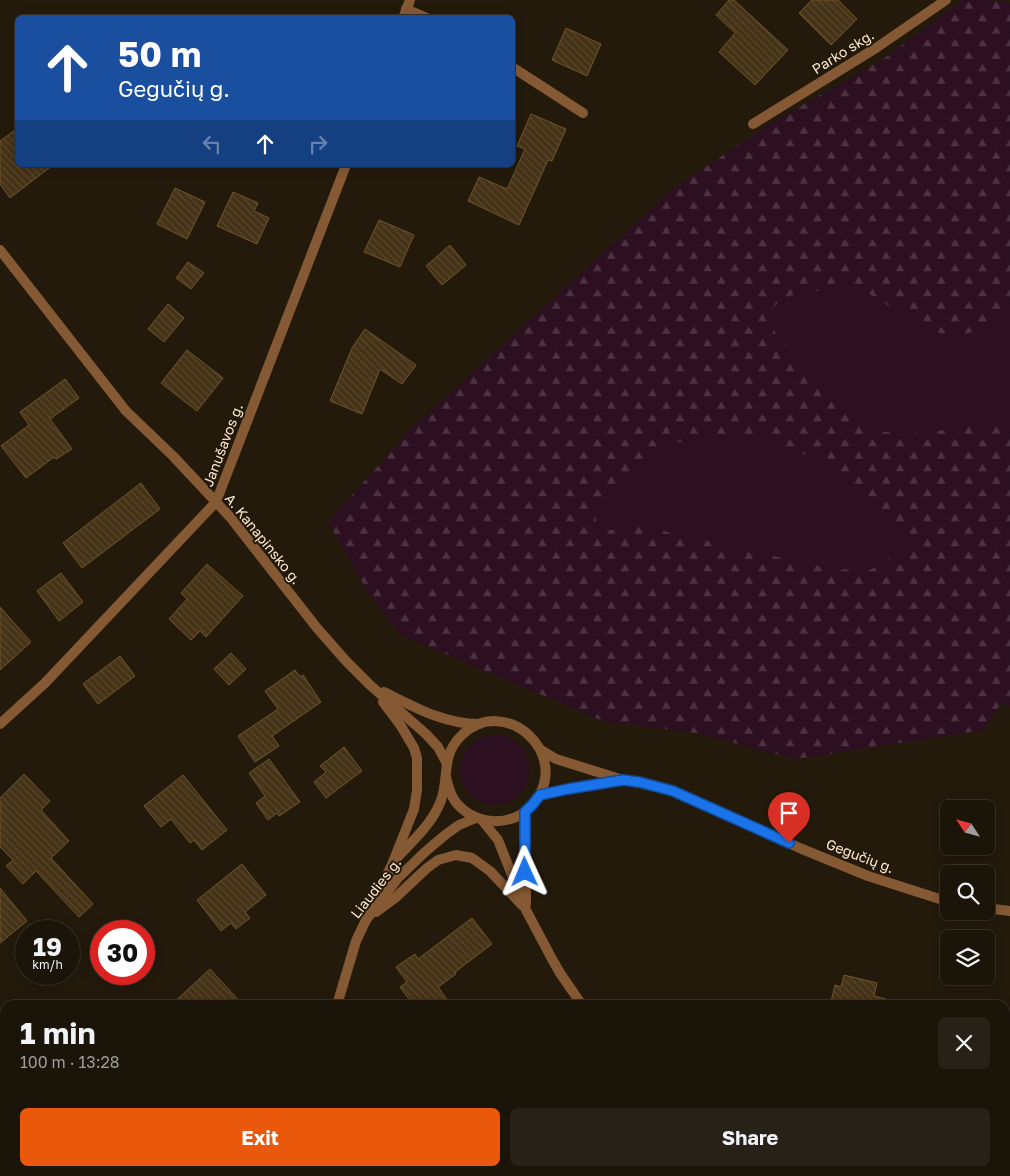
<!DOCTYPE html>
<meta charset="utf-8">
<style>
body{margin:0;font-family:"Golos Text",sans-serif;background:#272117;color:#f1f3f6;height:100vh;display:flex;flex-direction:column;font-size:19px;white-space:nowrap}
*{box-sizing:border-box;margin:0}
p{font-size:16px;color:#9f9e9c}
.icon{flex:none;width:28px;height:28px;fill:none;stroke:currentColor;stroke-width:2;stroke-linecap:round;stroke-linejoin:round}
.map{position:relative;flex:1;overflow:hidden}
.panel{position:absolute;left:0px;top:1000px;width:1010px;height:176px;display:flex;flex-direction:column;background:#1a1409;border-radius:15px 15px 0 0;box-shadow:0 2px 12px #0003,0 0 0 1px #38332a}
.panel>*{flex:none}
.guide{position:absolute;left:15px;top:15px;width:500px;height:152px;border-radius:8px;box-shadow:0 2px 12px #0003,0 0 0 1px #38332a;background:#1a4fa0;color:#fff;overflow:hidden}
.needle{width:32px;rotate:306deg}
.fabs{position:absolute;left:940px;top:800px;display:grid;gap:10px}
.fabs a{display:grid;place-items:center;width:55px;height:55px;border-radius:8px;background:#1a1409;box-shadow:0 2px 12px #0003,0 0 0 1px #38332a;font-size:25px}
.speed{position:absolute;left:15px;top:920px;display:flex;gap:10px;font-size:25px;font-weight:700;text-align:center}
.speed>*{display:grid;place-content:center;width:65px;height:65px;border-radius:50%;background:#1a1409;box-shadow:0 2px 12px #0003,0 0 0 1px #38332a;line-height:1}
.speed small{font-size:12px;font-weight:400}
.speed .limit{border:8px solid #d22;background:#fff;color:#111}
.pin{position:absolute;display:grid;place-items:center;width:42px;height:42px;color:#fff;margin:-51px -21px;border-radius:50% 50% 50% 0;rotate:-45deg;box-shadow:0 0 5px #0007}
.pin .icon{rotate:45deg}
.me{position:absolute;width:55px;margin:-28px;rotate:359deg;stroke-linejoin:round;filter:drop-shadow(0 0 4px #0008)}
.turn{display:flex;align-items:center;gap:18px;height:105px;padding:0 20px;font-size:22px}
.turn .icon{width:65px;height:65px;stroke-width:2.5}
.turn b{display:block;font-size:35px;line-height:42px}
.lanes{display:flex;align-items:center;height:48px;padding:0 20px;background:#0003;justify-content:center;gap:25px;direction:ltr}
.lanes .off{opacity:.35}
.round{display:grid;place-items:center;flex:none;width:52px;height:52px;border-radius:8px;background:#272117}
.head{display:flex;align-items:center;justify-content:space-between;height:85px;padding:0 20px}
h1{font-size:30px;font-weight:700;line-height:38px}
.action{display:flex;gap:10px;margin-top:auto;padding:10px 20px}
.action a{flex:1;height:58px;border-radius:8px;background:#ea580c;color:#fff;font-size:20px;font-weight:700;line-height:58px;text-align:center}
.action a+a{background:#272117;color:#f1f3f6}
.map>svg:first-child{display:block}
.grass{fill:#2d0f22}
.forest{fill:url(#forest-firs);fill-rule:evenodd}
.building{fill:url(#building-back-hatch);stroke:#725528}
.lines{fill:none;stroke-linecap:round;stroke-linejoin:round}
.street{stroke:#855934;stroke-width:10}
.route-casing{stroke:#114b97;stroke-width:12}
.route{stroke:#1a73e8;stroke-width:9}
.labels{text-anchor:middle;stroke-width:4;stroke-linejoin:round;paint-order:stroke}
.street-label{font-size:14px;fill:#ffe8ce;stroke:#231a0c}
</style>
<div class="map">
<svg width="1010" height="1176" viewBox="0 0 1010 1176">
<defs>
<pattern id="forest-firs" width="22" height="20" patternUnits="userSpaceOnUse" patternTransform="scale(1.25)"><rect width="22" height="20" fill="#2d0f22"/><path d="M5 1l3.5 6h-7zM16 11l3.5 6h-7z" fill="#4c3241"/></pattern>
<pattern id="building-back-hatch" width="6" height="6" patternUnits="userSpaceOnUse" patternTransform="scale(1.25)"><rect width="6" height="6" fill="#453317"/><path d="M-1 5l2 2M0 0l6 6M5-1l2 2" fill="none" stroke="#58472d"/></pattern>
</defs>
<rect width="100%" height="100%" fill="#231a0c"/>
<!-- grass -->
<g class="grass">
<path d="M840 287 860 288 887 305 1008 308 1010 302V425L999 423 906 435 880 431 858 417 776 334 769 318 774 306 789 296Z"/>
<path d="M723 435 756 439 784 446 824 463 912 541 891 557 870 570 832 569 641 526 611 530 599 528C595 521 595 518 598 510 601 502 648 455 655 451 676 440 701 439 723 435Z"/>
<circle cx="495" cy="770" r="35"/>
</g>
<!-- forest -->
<path class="forest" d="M963 0H988L1010 3V302L1008 308 973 332 953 336 923 329 887 305 860 288 840 287 789 296 774 306 769 318 776 334 858 417 880 431 906 435 999 423 1010 425V706L1002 702 983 730 796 759 696 733 603 721 401 635 369 594 328 522 414 426 673 189 768 125 883 59ZM723 435 756 439 784 446 824 463 912 541 891 557 870 570 832 569 641 526 611 530 599 528C595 521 595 517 598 510 601 502 648 455 655 451 676 440 701 439 723 435Z"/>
<!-- building -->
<g class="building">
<path d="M729 0H734L788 50 755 85 719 52 735 33 716 15Z"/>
<path d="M812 0H838L857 19 831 45 799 13Z"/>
<path d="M566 28 601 44 587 76 552 60Z"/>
<path d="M531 114 566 129 552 161 548 160 519 225 468 201 479 177 507 189 525 149 517 146Z"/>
<path d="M18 128V165H53L10 198 0 184V141Z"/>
<path d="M175 188 205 202 187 239 157 224Z"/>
<path d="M233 192 258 203 254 211 269 218 257 244 217 226Z"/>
<path d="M379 220 414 235 400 267 364 252Z"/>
<path d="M450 245 466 265 442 285 426 266Z"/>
<path d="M188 262 204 273 191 289 176 278Z"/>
<path d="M168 304 184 318 164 342 148 329Z"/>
<path d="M365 329 416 365 402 384 380 369 362 414 330 401 352 348Z"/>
<path d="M187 350 223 378 197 411 161 383Z"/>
<path d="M65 379 79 398 50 419 72 449 56 459 54 457 26 478 1 446 29 425 20 412Z"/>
<path d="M141 483 160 509 82 568 63 543Z"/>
<path d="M207 564 243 596 206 637 200 631 191 640 169 619 187 599 181 593Z"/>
<path d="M61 573 83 602 59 621 37 591Z"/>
<path d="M0 607 31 642 0 670Z"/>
<path d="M231 653 246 669 229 685 214 669Z"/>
<path d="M120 656 135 676 98 704 83 684Z"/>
<path d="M295 670 300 677 303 675 321 702 272 736 279 746 255 762 238 736 278 709 265 691Z"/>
<path d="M344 747 362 771 326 798 314 782 326 772 320 766Z"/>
<path d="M269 759 300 802 279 816 277 813 268 820 256 803 265 796 249 773Z"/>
<path d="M24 774 50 801 41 810 69 841 51 858 93 904 79 917 36 871 23 884 6 866 13 860 0 847V798Z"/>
<path d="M183 775 227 830 202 850 194 840 190 843 171 819 161 827 144 806Z"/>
<path d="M242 864 266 895 245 912 250 918 236 929 231 923 221 931 197 900Z"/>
<path d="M0 888 27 921 0 943Z"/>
<path d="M472 918 492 944 455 972 456 974 438 987 451 1005H413L400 987 407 982 396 967 415 954 418 959Z"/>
<path d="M210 969 243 1005H171Z"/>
<path d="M844 975 877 983 874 996 886 999V1005H830L835 985 841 987Z"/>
</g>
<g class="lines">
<!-- street -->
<g class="street">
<path d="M406 9 427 18"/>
<path d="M403 18 410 0"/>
<path d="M512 67 583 113"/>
<path d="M753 124 876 48 946 0"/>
<path d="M0 250 126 411 173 456 230 517 317 628 346 661 370 685 426 734 438 747 446 762"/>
<path d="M384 692C414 707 444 724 479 724"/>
<path d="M0 724 45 683 216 502 346 165"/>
<path d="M541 750 556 759 623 780 639 783 673 791 802 849 868 876 949 902"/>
<path d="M540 795 568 789 620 781"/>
<path d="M525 812 526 904"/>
<path d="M482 820 498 840 526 910 552 959 560 973 582 1005"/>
<path d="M393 862C410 843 430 827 440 803 450 780 440 756 461 736 505 692 573 755 534 803 515 828 474 827 455 801 450 794 448 786 446 777"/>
<path d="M986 908 1010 911"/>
<path d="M376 912 395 898 427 868 438 860 456 855 472 858 490 871 522 905"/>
<path d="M366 920 393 862 414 809 417 790V758L414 748 401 726 383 702"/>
<path d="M337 1005 356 941 366 920 398 878 425 852 445 835 459 825 476 818"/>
<path d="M699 1171 702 1176"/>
<path d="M275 1176 277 1171"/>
</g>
</g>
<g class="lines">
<defs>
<path id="route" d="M525 872V812L533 804 540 795 568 789 623 780 639 782 673 791 789 843"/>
</defs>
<!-- route casing -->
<use href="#route" class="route-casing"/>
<!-- route -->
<use href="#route" class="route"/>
</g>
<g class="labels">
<!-- street labels -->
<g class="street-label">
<text transform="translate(843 52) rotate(-32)" y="5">Parko skg.</text>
<text transform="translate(223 445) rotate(-69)" y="5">Janušavos g.</text>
<text transform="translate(263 539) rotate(51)" y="5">A. Kanapinsko g.</text>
<text transform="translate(860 856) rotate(21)" y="5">Gegučių g.</text>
<text transform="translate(376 888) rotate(-52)" y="5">Liaudies g.</text>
</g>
</g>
</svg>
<div class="fabs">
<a><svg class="needle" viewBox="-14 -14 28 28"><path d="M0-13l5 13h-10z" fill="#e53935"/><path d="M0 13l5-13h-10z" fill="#9f9e9c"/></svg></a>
<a><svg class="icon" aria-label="search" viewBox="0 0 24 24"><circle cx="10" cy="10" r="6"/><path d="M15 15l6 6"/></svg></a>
<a><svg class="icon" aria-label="layers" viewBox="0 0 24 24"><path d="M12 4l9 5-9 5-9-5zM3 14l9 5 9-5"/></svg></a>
</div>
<div class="speed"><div>19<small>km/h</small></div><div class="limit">30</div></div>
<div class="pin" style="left:789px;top:843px;background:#d93025"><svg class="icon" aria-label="arrive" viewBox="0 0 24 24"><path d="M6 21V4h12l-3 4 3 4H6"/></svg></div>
<svg class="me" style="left:525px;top:872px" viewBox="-20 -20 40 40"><path d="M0-17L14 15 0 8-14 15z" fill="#1a73e8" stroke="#fff" stroke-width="4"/></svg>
<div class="guide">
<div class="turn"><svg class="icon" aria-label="ahead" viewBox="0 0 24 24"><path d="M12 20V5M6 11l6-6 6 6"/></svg><div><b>50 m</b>Gegučių g.</div></div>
<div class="lanes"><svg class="icon off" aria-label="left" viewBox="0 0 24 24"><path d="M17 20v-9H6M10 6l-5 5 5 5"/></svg><svg class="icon" aria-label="ahead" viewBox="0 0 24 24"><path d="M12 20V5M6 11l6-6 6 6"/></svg><svg class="icon off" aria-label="right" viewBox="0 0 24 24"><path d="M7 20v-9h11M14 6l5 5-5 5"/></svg></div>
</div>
<section class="panel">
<div class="head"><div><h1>1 min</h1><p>100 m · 13:28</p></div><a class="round"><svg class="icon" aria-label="close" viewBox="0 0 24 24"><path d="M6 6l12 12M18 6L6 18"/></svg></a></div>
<div class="action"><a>Exit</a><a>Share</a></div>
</section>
</div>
